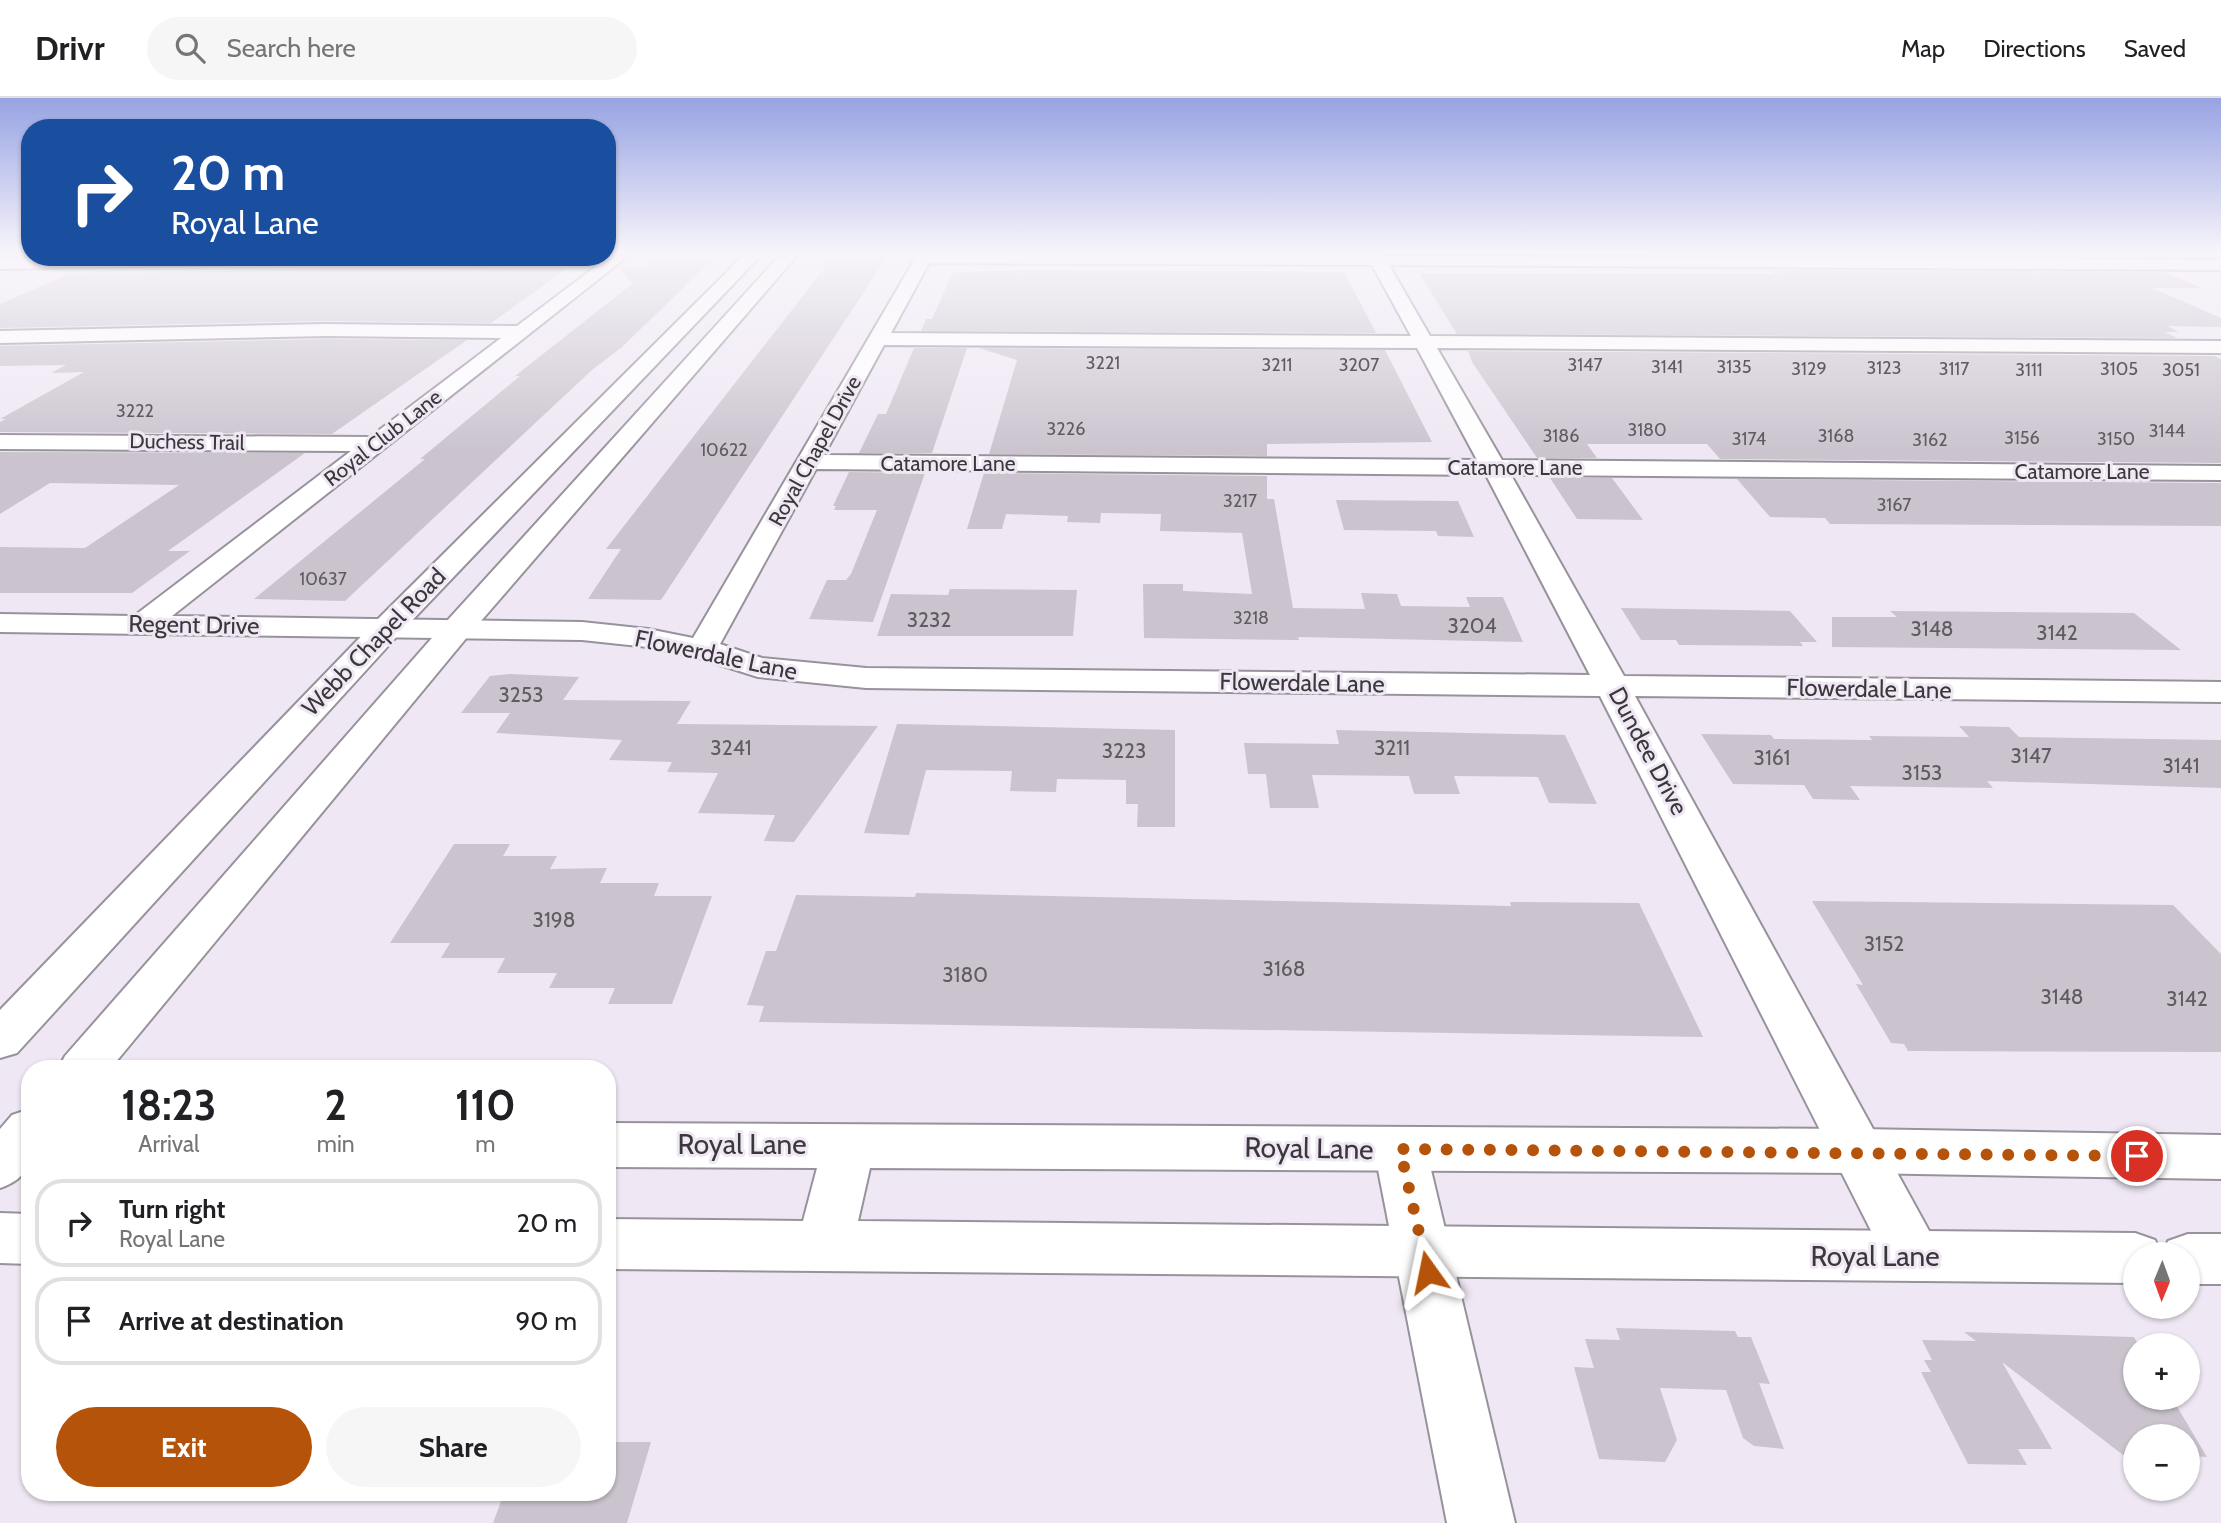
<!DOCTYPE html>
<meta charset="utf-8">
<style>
body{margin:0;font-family:Cabin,sans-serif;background:#f6f6f6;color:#202124;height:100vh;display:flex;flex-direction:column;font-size:26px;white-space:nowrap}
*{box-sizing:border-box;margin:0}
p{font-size:23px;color:#757577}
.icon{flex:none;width:38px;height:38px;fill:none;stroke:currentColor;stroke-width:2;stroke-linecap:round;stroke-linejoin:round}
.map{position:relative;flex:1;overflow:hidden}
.side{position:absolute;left:21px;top:962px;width:595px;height:441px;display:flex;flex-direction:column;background:#fff;border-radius:28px;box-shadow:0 2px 5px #0004}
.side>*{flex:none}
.guide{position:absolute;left:21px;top:21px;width:595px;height:147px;border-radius:28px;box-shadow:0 2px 5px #0004;background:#1a4fa0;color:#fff;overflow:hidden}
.needle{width:46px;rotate:181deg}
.fabs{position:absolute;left:2123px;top:1144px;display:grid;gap:14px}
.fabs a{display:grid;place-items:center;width:77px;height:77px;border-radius:50%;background:#fff;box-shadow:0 2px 5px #0004;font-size:35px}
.pin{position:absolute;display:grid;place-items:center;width:60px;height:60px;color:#fff;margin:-30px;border:4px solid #fff;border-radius:50%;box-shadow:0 2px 7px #0007}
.me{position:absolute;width:77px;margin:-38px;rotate:348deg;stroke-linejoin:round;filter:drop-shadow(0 0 5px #0008)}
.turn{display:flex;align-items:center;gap:24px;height:147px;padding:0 35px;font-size:32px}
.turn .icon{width:91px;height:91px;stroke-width:2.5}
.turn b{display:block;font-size:49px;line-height:60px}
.eta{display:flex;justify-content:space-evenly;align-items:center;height:119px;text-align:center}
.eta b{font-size:42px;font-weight:800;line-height:49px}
.button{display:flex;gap:14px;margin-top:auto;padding:14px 35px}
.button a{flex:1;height:80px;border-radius:42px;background:#b45309;color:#fff;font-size:28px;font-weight:800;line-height:80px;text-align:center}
.button a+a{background:#f6f6f6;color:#202124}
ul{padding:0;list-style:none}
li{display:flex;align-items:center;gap:21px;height:88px;margin:0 14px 10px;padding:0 21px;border:4px solid #e0e0e0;border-radius:28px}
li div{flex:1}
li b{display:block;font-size:26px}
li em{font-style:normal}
header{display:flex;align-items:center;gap:42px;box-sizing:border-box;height:98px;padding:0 35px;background:#fff;border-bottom:2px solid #e0e0e0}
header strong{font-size:33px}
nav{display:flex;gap:38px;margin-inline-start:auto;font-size:24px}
.search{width:490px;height:63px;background:#f6f6f6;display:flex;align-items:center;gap:18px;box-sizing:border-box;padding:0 24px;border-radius:38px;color:#757577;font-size:26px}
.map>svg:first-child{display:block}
.building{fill:#cbc4cf}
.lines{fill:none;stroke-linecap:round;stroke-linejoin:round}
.minor-casing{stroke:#98929c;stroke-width:4}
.major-casing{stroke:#98929c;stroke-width:4}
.minor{fill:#fff;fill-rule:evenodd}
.major{fill:#fff;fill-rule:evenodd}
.route{stroke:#b45309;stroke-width:12;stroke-dasharray:0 21.6}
.labels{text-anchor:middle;stroke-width:6;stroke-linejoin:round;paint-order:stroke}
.far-number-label{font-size:18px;fill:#5f5b61}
.far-street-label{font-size:21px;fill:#3b383c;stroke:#efe8f4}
.number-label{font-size:21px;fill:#5f5b61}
.street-label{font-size:24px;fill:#3b383c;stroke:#efe8f4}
.near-street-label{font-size:28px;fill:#3b383c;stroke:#efe8f4}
</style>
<header>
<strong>Drivr</strong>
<div class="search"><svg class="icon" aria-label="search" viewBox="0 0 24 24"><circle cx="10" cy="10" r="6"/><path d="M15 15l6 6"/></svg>Search here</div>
<nav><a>Map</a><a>Directions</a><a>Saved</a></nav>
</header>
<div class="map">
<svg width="2221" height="1425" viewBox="0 0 2221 1425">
<rect width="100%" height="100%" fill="#efe8f4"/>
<!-- building -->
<g class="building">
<path d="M1744 154H2117L2129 159 1749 157Z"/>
<path d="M850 159H887L661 502 588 501 621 451H606L830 163H847Z"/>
<path d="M654 163 710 164 622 249 592 272 345 503 254 501 425 361H420L520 278H515L632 186 619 169H645Z"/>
<path d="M486 168 483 170H568L491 225 326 223 0 230V206L69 176Z"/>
<path d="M1038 172 1344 174 1376 235 921 233 926 221H932L953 174Z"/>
<path d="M1769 172 2165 174 2201 190H2152L2221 220V229L2167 228 2179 234H2164L2177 240 1457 236 1419 175 1775 176Z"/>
<path d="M326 241 467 242 332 336 0 334V324L6 321H0L84 274 51 275 66 267 0 268V248Z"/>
<path d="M914 250H967L932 355H859L878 316H886Z"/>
<path d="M979 250 1385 252 1432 344 1267 346V358L989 356 1017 262Z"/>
<path d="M1468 253 2214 258 2221 261V365L1720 361 1707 346H1587L1597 360H1537L1472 264Z"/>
<path d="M0 354 305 355 168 453H190L132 495H0V449L85 450 179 387 50 385 0 416Z"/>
<path d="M849 374 925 375 873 524 809 521 827 482H846L851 476 877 412H834L836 408H833Z"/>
<path d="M984 375 1267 378V401H1274L1293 510 1365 511 1361 495 1397 496 1401 508 1470 509 1466 499H1503L1523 544 1298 539 1299 542 1144 540 1143 486H1183V493L1252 496 1242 435 1160 433 1161 416 1101 415 1100 425 1067 424 1068 418 1006 416 1002 431H967Z"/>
<path d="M1550 380H1612L1643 422 1577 421Z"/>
<path d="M1737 381 2221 385V428L1830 426 1825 420 1770 419Z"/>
<path d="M1336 402 1458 403 1474 439 1438 438 1436 433 1344 432Z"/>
<path d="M950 491 1077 492 1073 538H877L891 496 948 497Z"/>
<path d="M1621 510 1790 513 1817 544H1800L1803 548 1679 547 1676 542H1641Z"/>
<path d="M1890 513 2134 515 2181 552 1832 549V519H1897Z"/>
<path d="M510 576 579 579 563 602 691 603 677 626 878 628 794 744 764 743 775 717 698 715 718 675 667 674 672 664 609 662 622 642 496 635 510 615H461L490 578Z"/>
<path d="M897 626 1175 632V729H1137L1138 706H1126V682L1057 681 1056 694 1010 693 1012 673 926 672 909 737 864 735Z"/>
<path d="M1959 628 2009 629 2019 639 2221 642V690L1987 683 1993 690 1850 688 1860 702 1813 701 1804 687 1733 686 1701 636 1771 637 1774 641 1872 642 1869 638 1969 639Z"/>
<path d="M1336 632 1565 637 1597 706 1549 705 1538 679 1454 678 1460 696H1414L1409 678 1312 677 1319 710H1270L1266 676H1248L1244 645 1339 646Z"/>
<path d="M454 746H510L503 758H557L550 771 607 770 600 785H659L654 798H712L672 906H608L615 890H549L557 875H497L505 860H441L450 845H390Z"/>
<path d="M916 795 1511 808 1510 804 1639 805 1703 939 759 924 764 908 747 907 766 853H776L796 797 915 799Z"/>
<path d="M1812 803 2173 807 2221 856V954L1908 953 1904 946 1891 945 1856 886 1863 887Z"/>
<path d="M1616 1230 1735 1233 1738 1239H1751L1770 1286 1759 1285 1784 1351 1754 1348 1743 1340 1726 1292 1660 1290 1677 1342 1665 1364 1599 1361 1574 1269 1594 1270 1585 1241 1620 1242Z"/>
<path d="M1964 1234 2134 1239 2139 1248H2135V1300H2172L2207 1359 2188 1358V1339H2135V1357H2123L2002 1264 2052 1351H2018L2027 1367 1968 1366 1921 1274H1931L1924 1262H1932L1922 1242 1976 1243Z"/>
<path d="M607 1344H651L627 1425H493L504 1395H607Z"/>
</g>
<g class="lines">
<defs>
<g id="minor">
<path d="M615 154H633L172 518 582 524 648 531 693 540 919 154 1367 157 1365 154H1381L1383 158 2221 162V172L1389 167 1430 238 2221 243V255L1437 250 1502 362 2221 368V382L1511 377 1624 578 2221 584V604L1635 598 1933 1140 1941 1158 1933 1176 1913 1183 1893 1176 1600 598 866 590 758 579 695 559 648 549 582 542 0 534V516L134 518 351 353 0 351V337L370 339 501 240 326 238 0 245V233L326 226 517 228ZM929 165 1372 167 1411 238 891 235ZM884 247 1417 250 1477 362 824 357ZM816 371 1486 377 1590 577 866 570 762 560 720 546Z"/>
<path d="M86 159H344L336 164 0 171V161Z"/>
<path d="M1400 1029 1418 1036 1426 1051 1515 1425H1447L1374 1051 1382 1036Z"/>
</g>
<g id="major">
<path d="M747 154H764L399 536 17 955 0 960V912L377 522Z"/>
<path d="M783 154H800L468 538 110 971H58L65 958 446 524Z"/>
<path d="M30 1011C30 1048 41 1076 0 1090V1031L12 1017Z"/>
<path d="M607 1025 1858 1031 2221 1037V1081L1858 1075 870 1070 858 1123 2135 1135 2155 1142 2162 1157H2135V1185L607 1171V1121L803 1123 817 1070 607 1069Z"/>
<path d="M0 1115 30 1116V1166L0 1165Z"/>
<path d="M2188 1136H2221V1186H2188V1157H2162L2168 1143Z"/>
</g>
</defs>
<!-- minor casing -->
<use href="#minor" class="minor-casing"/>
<!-- major casing -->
<use href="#major" class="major-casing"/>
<!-- minor -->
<use href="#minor" class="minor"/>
<!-- major -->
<use href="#major" class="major"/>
</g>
<!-- sky -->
<linearGradient id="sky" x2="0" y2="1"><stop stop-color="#97a3e3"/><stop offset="0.44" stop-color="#f8f5fa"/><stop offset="1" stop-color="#f8f5fa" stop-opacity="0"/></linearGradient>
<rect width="2221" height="353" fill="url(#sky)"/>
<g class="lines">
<!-- route -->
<path class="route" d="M1428 1174 1400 1051 2137 1058"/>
</g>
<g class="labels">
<!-- far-number labels -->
<g class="far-number-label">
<text x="1103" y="271">3221</text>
<text x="1277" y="273">3211</text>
<text x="1359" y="273">3207</text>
<text x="1585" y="273">3147</text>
<text x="1667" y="275">3141</text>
<text x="1734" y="275">3135</text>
<text x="1884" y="276">3123</text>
<text x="1809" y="277">3129</text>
<text x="1954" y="277">3117</text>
<text x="2119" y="277">3105</text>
<text x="2029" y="278">3111</text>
<text x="2181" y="278">3051</text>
<text x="135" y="319">3222</text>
<text x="1066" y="337">3226</text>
<text x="1647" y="338">3180</text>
<text x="2167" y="339">3144</text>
<text x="1561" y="344">3186</text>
<text x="1836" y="344">3168</text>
<text x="2022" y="346">3156</text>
<text x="1749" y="347">3174</text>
<text x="2116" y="347">3150</text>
<text x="1930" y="348">3162</text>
<text x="724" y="358">10622</text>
<text x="1240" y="409">3217</text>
<text x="1894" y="413">3167</text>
<text x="323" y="487">10637</text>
<text x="1251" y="526">3218</text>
</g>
<!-- far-street labels -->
<g class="far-street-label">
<text transform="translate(383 340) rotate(-38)" y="7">Royal Club Lane</text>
<text transform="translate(187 344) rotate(1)" y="7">Duchess Trail</text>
<text transform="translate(815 353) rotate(-61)" y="7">Royal Chapel Drive</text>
<text x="948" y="373">Catamore Lane</text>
<text x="1515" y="377">Catamore Lane</text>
<text x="2082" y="381">Catamore Lane</text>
</g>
<!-- number labels -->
<g class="number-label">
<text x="929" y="529">3232</text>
<text x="1472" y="535">3204</text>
<text x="1932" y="538">3148</text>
<text x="2057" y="542">3142</text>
<text x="521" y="604">3253</text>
<text x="731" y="657">3241</text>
<text x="1392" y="657">3211</text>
<text x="1124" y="660">3223</text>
<text x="2031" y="665">3147</text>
<text x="1772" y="667">3161</text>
<text x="2181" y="675">3141</text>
<text x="1922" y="682">3153</text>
<text x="554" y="829">3198</text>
<text x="1884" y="853">3152</text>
<text x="1284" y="878">3168</text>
<text x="965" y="884">3180</text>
<text x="2062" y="906">3148</text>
<text x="2187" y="908">3142</text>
</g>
<!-- street labels -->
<g class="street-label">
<text transform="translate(194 527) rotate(1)" y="8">Regent Drive</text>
<text transform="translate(374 544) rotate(-46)" y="8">Webb Chapel Road</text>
<text transform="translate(716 557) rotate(12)" y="8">Flowerdale Lane</text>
<text transform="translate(1302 585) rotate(1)" y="8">Flowerdale Lane</text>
<text transform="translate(1869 591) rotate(1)" y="8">Flowerdale Lane</text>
<text transform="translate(1648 653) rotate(62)" y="8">Dundee Drive</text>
</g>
<!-- near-street labels -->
<g class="near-street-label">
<text x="742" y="1056">Royal Lane</text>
<text transform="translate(1309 1050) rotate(1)" y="10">Royal Lane</text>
<text x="1875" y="1168">Royal Lane</text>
</g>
</g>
</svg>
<div class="fabs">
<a><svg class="needle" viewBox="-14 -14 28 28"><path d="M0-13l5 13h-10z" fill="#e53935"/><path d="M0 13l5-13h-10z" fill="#757577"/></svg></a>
<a>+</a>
<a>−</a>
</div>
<div class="pin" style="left:2137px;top:1058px;background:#d93025"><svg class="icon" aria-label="arrive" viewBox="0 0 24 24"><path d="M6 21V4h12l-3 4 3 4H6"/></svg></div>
<svg class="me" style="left:1428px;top:1174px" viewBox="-20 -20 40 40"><path d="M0-17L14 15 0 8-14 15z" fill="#b45309" stroke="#fff" stroke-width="4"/></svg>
<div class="guide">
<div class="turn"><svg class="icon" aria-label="right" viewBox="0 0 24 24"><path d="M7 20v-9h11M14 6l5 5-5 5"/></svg><div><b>20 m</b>Royal Lane</div></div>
</div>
<section class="side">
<div class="eta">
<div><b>18:23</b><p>Arrival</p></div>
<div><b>2</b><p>min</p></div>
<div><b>110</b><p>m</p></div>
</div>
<ul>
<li><svg class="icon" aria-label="right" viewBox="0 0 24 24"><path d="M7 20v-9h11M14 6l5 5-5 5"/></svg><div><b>Turn right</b><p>Royal Lane</p></div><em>20 m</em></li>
<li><svg class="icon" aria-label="arrive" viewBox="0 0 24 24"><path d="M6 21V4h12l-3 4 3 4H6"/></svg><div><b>Arrive at destination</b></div><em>90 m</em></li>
</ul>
<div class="button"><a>Exit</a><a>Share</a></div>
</section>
</div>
